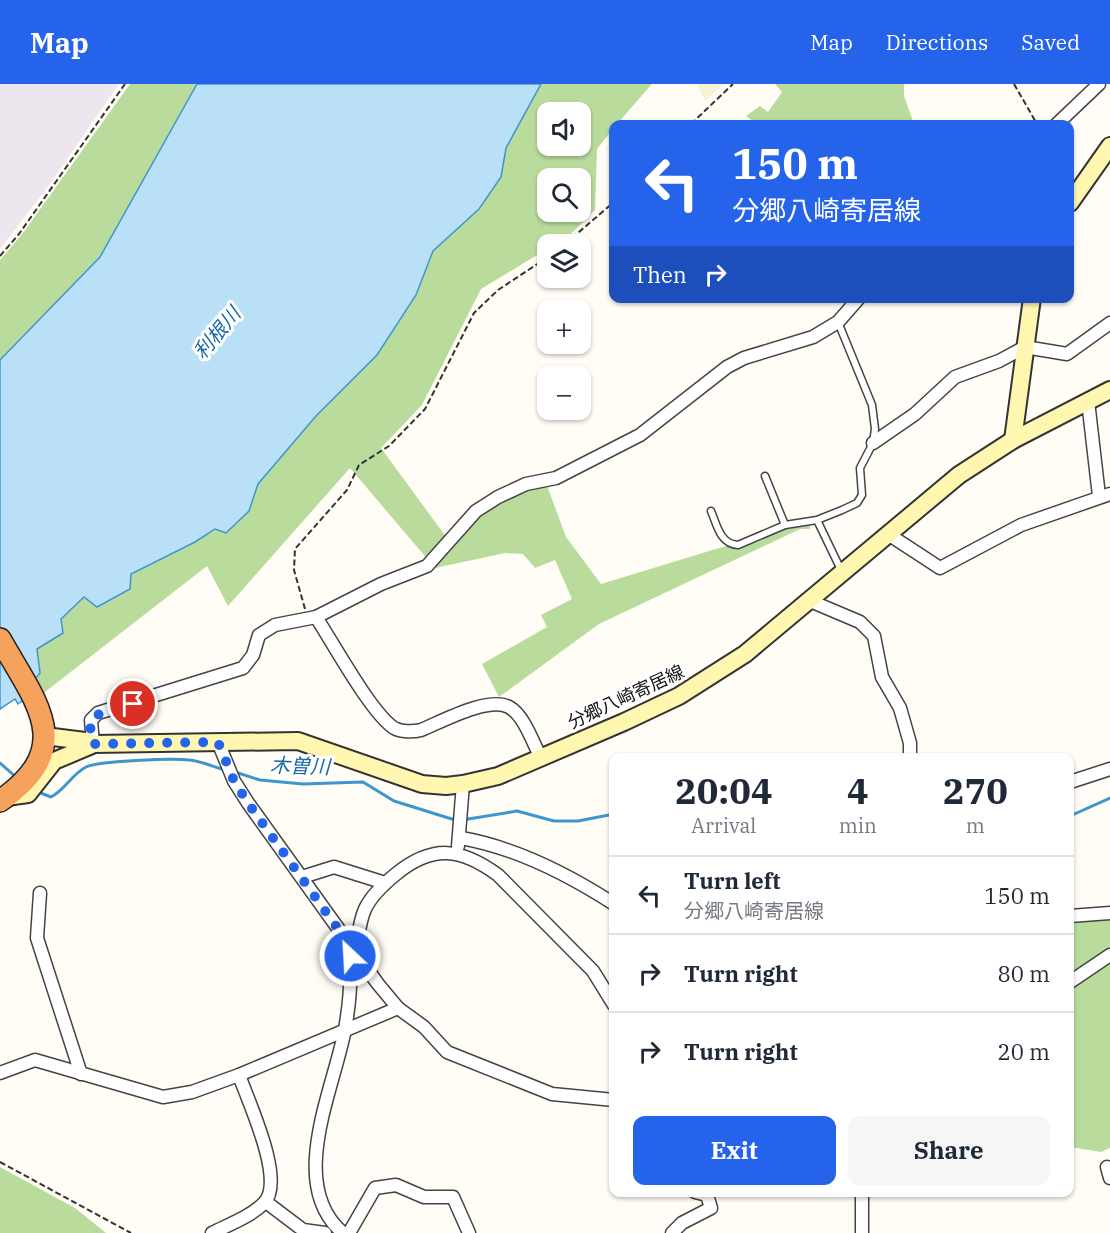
<!DOCTYPE html>
<meta charset="utf-8">
<style>
body{margin:0;font-family:"IBM Plex Serif","Noto Sans JP",serif;background:#f6f6f7;color:#1f2937;height:100vh;display:flex;flex-direction:column;font-size:22px;white-space:nowrap}
*{box-sizing:border-box;margin:0}
p{font-size:20px;color:#747a83}
.icon{flex:none;width:33px;height:33px;fill:none;stroke:currentColor;stroke-width:2;stroke-linecap:round;stroke-linejoin:round}
.map{position:relative;flex:1;overflow:hidden}
.details{position:absolute;left:609px;top:669px;width:465px;height:444px;display:flex;flex-direction:column;background:#fff;border-radius:12px;box-shadow:0 2px 4px #0004}
.details>*{flex:none}
.guide{position:absolute;left:609px;top:36px;width:465px;height:183px;border-radius:12px;box-shadow:0 2px 4px #0004;background:#2563eb;color:#fff;overflow:hidden}
.tools{position:absolute;left:537px;top:18px;display:grid;gap:12px}
.tools a{display:grid;place-items:center;width:54px;height:54px;border-radius:12px;background:#fff;box-shadow:0 2px 4px #0004;font-size:30px}
.pin{position:absolute;display:grid;place-items:center;width:51px;height:51px;color:#fff;margin:-26px;border:3px solid #fff;border-radius:50%;box-shadow:0 2px 6px #0007}
.me{position:absolute;width:66px;margin:-33px;rotate:335deg;stroke-linejoin:round;filter:drop-shadow(0 0 4px #0008)}
.turn{display:flex;align-items:center;gap:21px;height:126px;padding:0 24px;font-size:27px}
.turn .icon{width:78px;height:78px;stroke-width:2.5}
.turn b{display:block;font-size:42px;line-height:51px}
.then{display:flex;align-items:center;height:57px;padding:0 24px;background:#0003;gap:12px;font-size:22px}
.eta{display:flex;justify-content:space-evenly;align-items:center;height:102px;text-align:center}
.eta b{font-size:36px;font-weight:700;line-height:42px}
.action{display:flex;gap:12px;margin-top:auto;padding:12px 24px}
.action a{flex:1;height:69px;border-radius:12px;background:#2563eb;color:#fff;font-size:24px;font-weight:700;line-height:69px;text-align:center}
.action a+a{background:#f6f6f7;color:#1f2937}
ul{padding:0;list-style:none}
li{display:flex;align-items:center;gap:18px;height:78px;padding:0 24px;border-top:2px solid #e0e1e3}
li div{flex:1}
li b{display:block;font-size:22px}
li em{font-style:normal}
header{display:flex;align-items:center;gap:36px;box-sizing:border-box;height:84px;padding:0 30px;background:#2563eb;color:#fff}
header strong{font-size:28px}
nav{display:flex;gap:33px;margin-inline-start:auto;font-size:21px}
.map>svg:first-child{display:block}
.industrial{fill:#eee6ef}
.farmland{fill:#f6f3d4}
.forest{fill:#b9dc9c;fill-rule:evenodd}
.water{fill:#b9e0f7;stroke:#3f96cf;stroke-width:1.5}
.lines{fill:none;stroke-linecap:round;stroke-linejoin:round}
.stream{stroke:#3f96cf;stroke-width:3}
.lane-casing{stroke:#444;stroke-width:9}
.street-casing{stroke:#444;stroke-width:15}
.secondary-casing{stroke:#333;stroke-width:20}
.highway-casing{stroke:#222;stroke-width:24}
.path{stroke:#333;stroke-width:2;stroke-dasharray:6 3;stroke-linecap:butt}
.lane{stroke:#fff;stroke-width:6}
.street{stroke:#fff;stroke-width:12}
.secondary{stroke:#fff6b0;stroke-width:16}
.highway{stroke:#f5a25d;stroke-width:21}
.route{stroke:#2563eb;stroke-width:10;stroke-dasharray:0 18}
.labels{text-anchor:middle;stroke-width:6;stroke-linejoin:round;paint-order:stroke}
.street-label{font-size:18px;fill:#111;stroke:#fff}
.water-label{font-size:20px;font-style:italic;fill:#1768a6;stroke:#fff}
</style>
<header>
<strong>Map</strong>
<nav><a>Map</a><a>Directions</a><a>Saved</a></nav>
</header>
<div class="map">
<svg width="1110" height="1149" viewBox="0 0 1110 1149">
<rect width="100%" height="100%" fill="#fffdf5"/>
<!-- industrial -->
<path class="industrial" d="M0 0H119L47 104 0 165Z"/>
<!-- farmland -->
<path class="farmland" d="M697 0H725L705 17Z"/>
<!-- forest -->
<g class="forest">
<path d="M130 0H197L100 173 0 276V176L23 149Z"/>
<path d="M541 0H652L617 40H614L613 45 597 65 595 126C582 138 566 160 548 160L547 165 481 205 422 321 381 364 444 450 453 458 481 431 519 406 546 399 566 453 601 500 729 461 735 465 797 441 810 442V445H800L599 540 499 613 482 580 547 543 541 531 572 515 555 476 535 484 523 470 505 469 435 484 350 384 228 522 207 482 41 611 35 595 40 589 36 565 63 549 61 535 84 513 98 523 130 505 131 490 195 458 249 427 258 400 316 332 377 271 416 211 433 167 479 125 501 93 506 64ZM548 28H580V62H548ZM548 94H580V128H548Z"/>
<path d="M775 0H904V12L914 40H757L746 32 760 22 768 28 782 8Z"/>
<path d="M1110 835V1064L1101 1068 1070 1063V838Z"/>
<path d="M0 1083 75 1124 106 1149H0Z"/>
</g>
<!-- water -->
<path class="water" d="M197 0H541L506 64 501 93 479 125 433 167 416 211 377 271 316 332 258 400 249 427 226 449 215 445 195 458 131 490 130 505 97 523 84 513 61 535 63 549 37 565 40 589 35 595 39 604 18 620 15 615 0 625V276L100 173Z"/>
<g class="lines">
<!-- stream -->
<g class="stream">
<path d="M0 679 17 694"/>
<path d="M235 688 260 696 303 700 363 698 394 717 455 736"/>
<path d="M38 708 51 713C65 706 72 690 86 683 98 677 173 674 189 676 201 677 214 683 225 686"/>
<path d="M1070 732 1110 714"/>
<path d="M462 736 517 727 554 737H578L614 730"/>
</g>
<defs>
<g id="lane">
<path d="M765 392 785 441"/>
<path d="M711 427C717 441 720 460 738 461L785 441 817 436 842 426 857 419 862 411 860 384 873 359 875 345 872 321 838 238"/>
<path d="M817 436 842 488"/>
</g>
<g id="street">
<path d="M1057 40 1099 0"/>
<path d="M1088 317 1099 412"/>
<path d="M873 359 915 330 955 293 999 277 1025 263 1067 270 1110 239"/>
<path d="M888 450 940 484 1021 441 1110 410"/>
<path d="M808 516 860 538 874 552 882 593 900 624 910 659V674"/>
<path d="M316 533C333 559 371 629 394 644 401 648 413 648 421 646 441 638 488 612 509 623 524 631 533 659 541 674"/>
<path d="M218 658 234 697 248 719 378 900 398 924 424 943 447 968 552 1010 614 1016"/>
<path d="M93 660 91 636 98 629 243 584 253 571 259 551 275 541 316 533 381 500 427 482 476 427 498 413 526 400 556 394 640 351 727 283 744 274 813 253 838 238 859 214"/>
<path d="M1070 698 1110 685"/>
<path d="M461 754C513 763 569 791 614 820"/>
<path d="M458 762 463 700"/>
<path d="M302 793 334 783 385 799"/>
<path d="M40 809 37 854 81 990"/>
<path d="M1070 832 1110 829"/>
<path d="M355 870C358 856 359 838 365 825 371 812 385 799 396 790 433 760 461 764 498 791L593 887 614 921"/>
<path d="M1070 898 1110 871"/>
<path d="M0 989 35 976 163 1013 192 1008 239 991 398 924"/>
<path d="M1107 1083 1110 1094"/>
<path d="M862 1108V1149"/>
<path d="M266 1118 303 1146 325 1149"/>
<path d="M212 1149C230 1140 250 1133 264 1119 286 1097 248 1017 239 991"/>
<path d="M343 1149C286 1101 334 1005 345 945 350 918 352 891 349 863"/>
<path d="M349 1149 375 1104 396 1101 424 1113H453L469 1149"/>
<path d="M672 1149 682 1139 711 1124 707 1111 695 1108"/>
</g>
<g id="secondary">
<path d="M1070 119 1110 62"/>
<path d="M1013 356 1032 214"/>
<path d="M45 652 85 657 93 660 298 657 422 700 446 702 463 700 498 692 624 638 679 612 745 570 959 391 1013 356 1110 306"/>
<path d="M6 713 28 710 54 677 92 661"/>
</g>
<path id="highway" d="M0 555C36 619 78 663 0 717"/>
</defs>
<!-- lane casing -->
<use href="#lane" class="lane-casing"/>
<!-- street casing -->
<use href="#street" class="street-casing"/>
<!-- secondary casing -->
<use href="#secondary" class="secondary-casing"/>
<!-- highway casing -->
<use href="#highway" class="highway-casing"/>
<!-- path -->
<g class="path">
<path d="M1014 0 1037 40"/>
<path d="M691 40 733 0"/>
<path d="M565 160 614 118"/>
<path d="M0 172 19 150 125 0"/>
<path d="M305 525 294 486 295 465 347 406 359 381 389 362 425 325 474 229 498 206 548 173"/>
<path d="M0 1078 131 1149"/>
</g>
<!-- lane -->
<use href="#lane" class="lane"/>
<!-- street -->
<use href="#street" class="street"/>
<!-- secondary -->
<use href="#secondary" class="secondary"/>
<!-- highway -->
<use href="#highway" class="highway"/>
</g>
<g class="lines">
<!-- route -->
<path class="route" d="M133 620 94 632 90 642 93 660 218 658 234 697 248 719 348 859 350 872"/>
</g>
<g class="labels">
<!-- street labels -->
<g class="street-label">
<text transform="translate(626 613) rotate(-25)" y="6">分郷八崎寄居線</text>
</g>
<!-- water labels -->
<g class="water-label">
<text transform="translate(217 249) rotate(-50)" y="7">利根川</text>
<text transform="translate(300 682) rotate(2)" y="7">木曽川</text>
</g>
</g>
</svg>
<div class="tools">
<a><svg class="icon" aria-label="sound" viewBox="0 0 24 24"><path d="M4 9h4l5-4v14l-5-4H4zM17 9q2 3 0 6"/></svg></a>
<a><svg class="icon" aria-label="search" viewBox="0 0 24 24"><circle cx="10" cy="10" r="6"/><path d="M15 15l6 6"/></svg></a>
<a><svg class="icon" aria-label="layers" viewBox="0 0 24 24"><path d="M12 4l9 5-9 5-9-5zM3 14l9 5 9-5"/></svg></a>
<a>+</a>
<a>−</a>
</div>
<div class="pin" style="left:133px;top:620px;background:#d93025"><svg class="icon" aria-label="arrive" viewBox="0 0 24 24"><path d="M6 21V4h12l-3 4 3 4H6"/></svg></div>
<svg class="me" style="left:350px;top:872px" viewBox="-20 -20 40 40"><circle r="17" fill="#2563eb" stroke="#fff" stroke-width="3"/><path d="M0-11L8 9 0 5-8 9z" fill="#fff"/></svg>
<div class="guide">
<div class="turn"><svg class="icon" aria-label="left" viewBox="0 0 24 24"><path d="M17 20v-9H6M10 6l-5 5 5 5"/></svg><div><b>150 m</b>分郷八崎寄居線</div></div>
<div class="then">Then<svg class="icon" aria-label="right" viewBox="0 0 24 24"><path d="M7 20v-9h11M14 6l5 5-5 5"/></svg></div>
</div>
<section class="details">
<div class="eta">
<div><b>20:04</b><p>Arrival</p></div>
<div><b>4</b><p>min</p></div>
<div><b>270</b><p>m</p></div>
</div>
<ul>
<li><svg class="icon" aria-label="left" viewBox="0 0 24 24"><path d="M17 20v-9H6M10 6l-5 5 5 5"/></svg><div><b>Turn left</b><p>分郷八崎寄居線</p></div><em>150 m</em></li>
<li><svg class="icon" aria-label="right" viewBox="0 0 24 24"><path d="M7 20v-9h11M14 6l5 5-5 5"/></svg><div><b>Turn right</b></div><em>80 m</em></li>
<li><svg class="icon" aria-label="right" viewBox="0 0 24 24"><path d="M7 20v-9h11M14 6l5 5-5 5"/></svg><div><b>Turn right</b></div><em>20 m</em></li>
</ul>
<div class="action"><a>Exit</a><a>Share</a></div>
</section>
</div>
